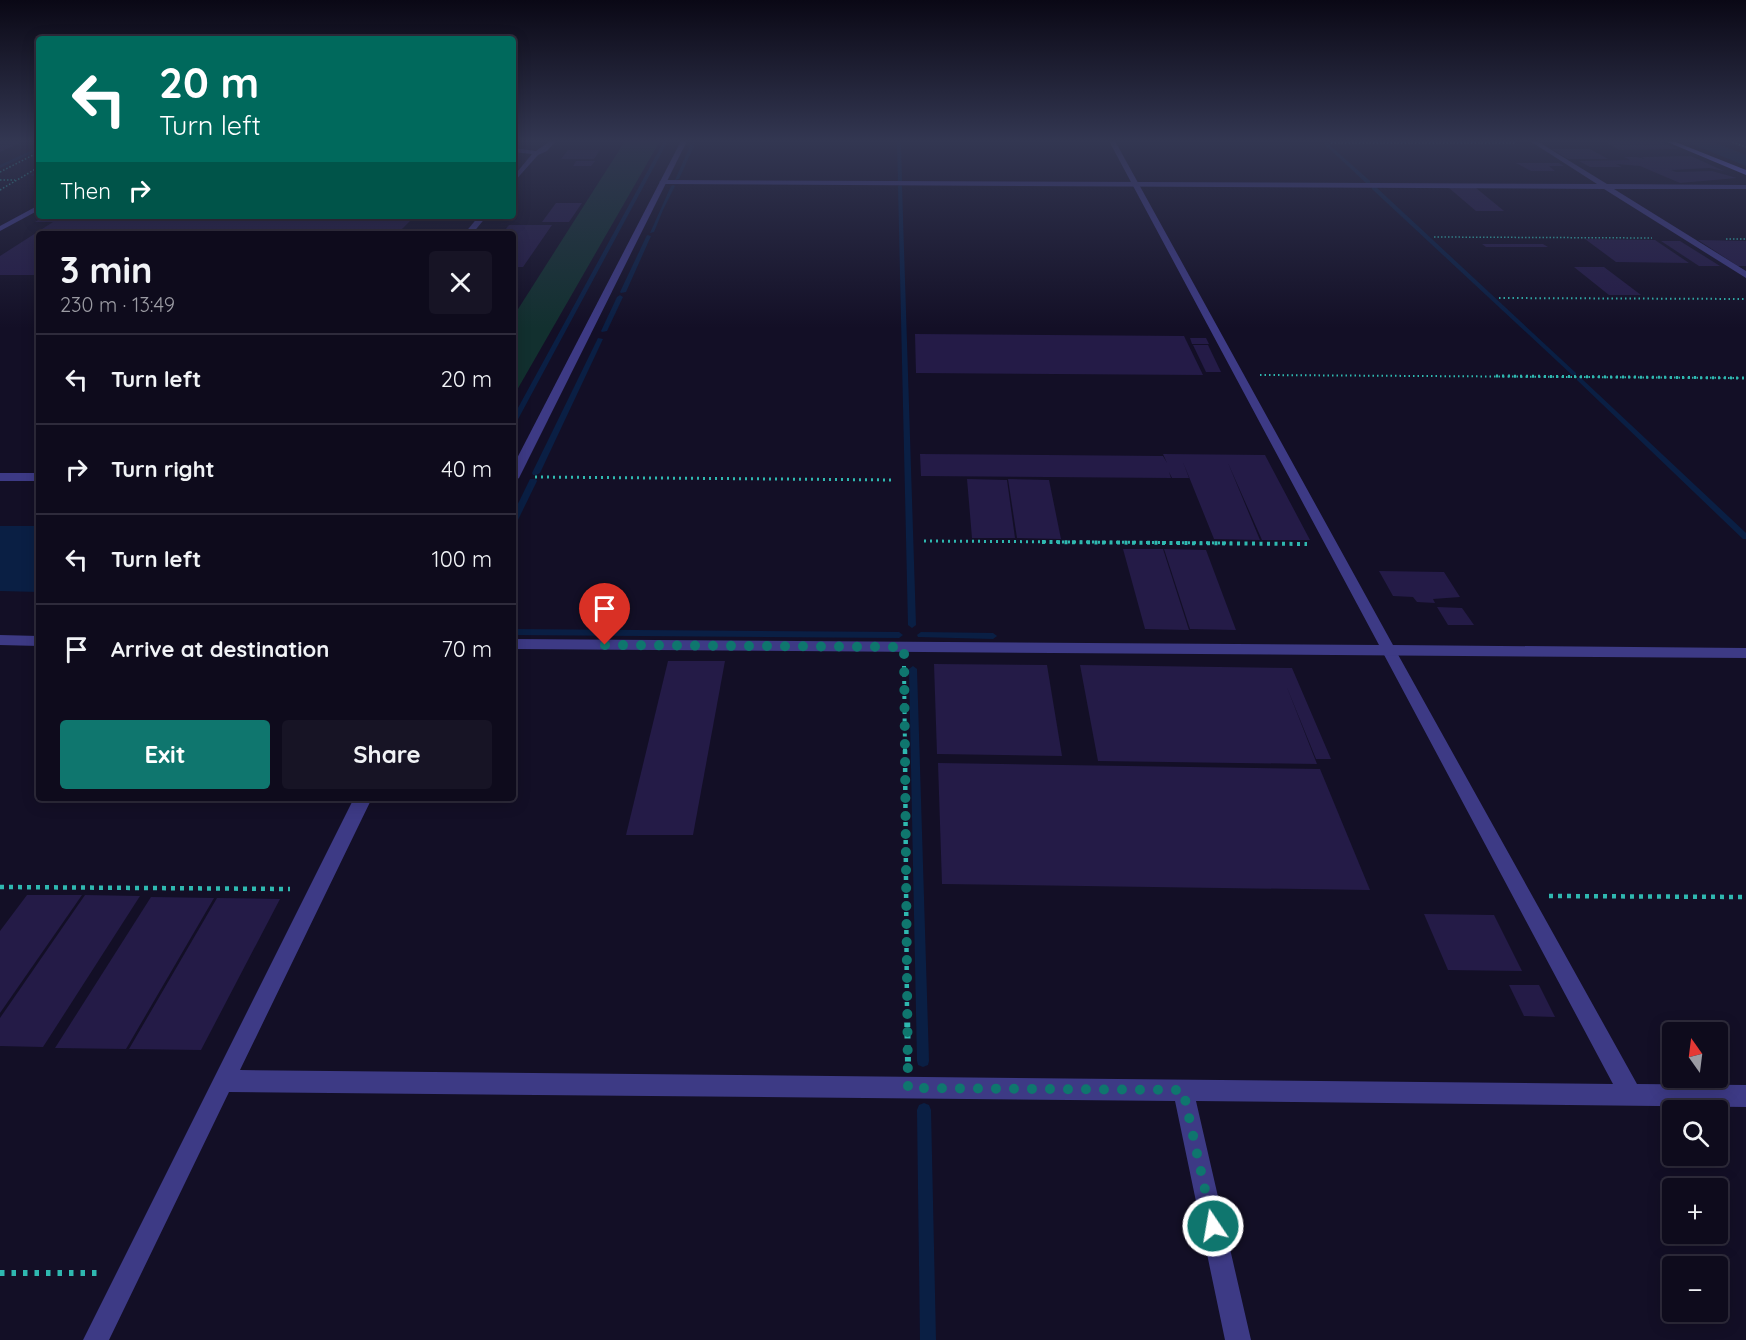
<!DOCTYPE html>
<meta charset="utf-8">
<style>
body{margin:0;font-family:Quicksand,sans-serif;background:#171425;color:#f1f3f6;height:100vh;display:flex;flex-direction:column;font-size:22px;white-space:nowrap}
*{box-sizing:border-box;margin:0}
p{font-size:20px;color:#9b9ba3}
.icon{flex:none;width:33px;height:33px;fill:none;stroke:currentColor;stroke-width:2;stroke-linecap:round;stroke-linejoin:round}
.map{position:relative;flex:1;overflow:hidden}
.side{position:absolute;left:36px;top:231px;width:480px;height:570px;display:flex;flex-direction:column;background:#0e0b1c;border-radius:6px;box-shadow:0 3px 15px #0003,0 0 0 2px #2e2b3b}
.side>*{flex:none}
.hud{position:absolute;left:36px;top:36px;width:480px;height:183px;border-radius:6px;box-shadow:0 3px 15px #0003,0 0 0 2px #2e2b3b;background:#00695c;color:#fff;overflow:hidden}
.needle{width:39px;rotate:346deg}
.fabs{position:absolute;left:1662px;top:1022px;display:grid;gap:12px}
.fabs a{display:grid;place-items:center;width:66px;height:66px;border-radius:6px;background:#0e0b1c;box-shadow:0 3px 15px #0003,0 0 0 2px #2e2b3b;font-size:30px}
.pin{position:absolute;display:grid;place-items:center;width:51px;height:51px;color:#fff;margin:-62px -26px;border-radius:50% 50% 50% 0;rotate:-45deg;box-shadow:0 0 6px #0007}
.pin .icon{rotate:45deg}
.me{position:absolute;width:66px;margin:-33px;rotate:348deg;stroke-linejoin:round;filter:drop-shadow(0 0 4px #0008)}
.turn{display:flex;align-items:center;gap:21px;height:126px;padding:0 24px;font-size:27px}
.turn .icon{width:78px;height:78px;stroke-width:2.5}
.turn b{display:block;font-size:42px;line-height:51px}
.then{display:flex;align-items:center;height:57px;padding:0 24px;background:#0003;gap:12px;font-size:22px}
.round{display:grid;place-items:center;flex:none;width:63px;height:63px;border-radius:6px;background:#171425}
.head{display:flex;align-items:center;justify-content:space-between;height:102px;padding:0 24px}
h1{font-size:36px;font-weight:700;line-height:45px}
.primary-button{display:flex;gap:12px;margin-top:auto;padding:12px 24px}
.primary-button a{flex:1;height:69px;border-radius:6px;background:#0f766e;color:#fff;font-size:24px;font-weight:700;line-height:69px;text-align:center}
.primary-button a+a{background:#171425;color:#f1f3f6}
ul{padding:0;list-style:none}
li{display:flex;align-items:center;gap:18px;height:90px;padding:0 24px;border-top:2px solid #2e2b3b}
li div{flex:1}
li b{display:block;font-size:22px}
li em{font-style:normal}
.map>svg:first-child{display:block}
.green{fill:#12302f}
.water{fill:#0a1f44}
.lines{fill:none;stroke-linecap:round;stroke-linejoin:round}
.stream{fill:#0a1f44;fill-rule:evenodd}
.building{fill:#241b47}
.path-far5{stroke:#2fb8b0;stroke-width:1.5;stroke-dasharray:1.5 2;stroke-linecap:butt}
.path-far4{stroke:#2fb8b0;stroke-width:2;stroke-dasharray:1.5 3;stroke-linecap:butt}
.path-far3{stroke:#2fb8b0;stroke-width:3;stroke-dasharray:2 4;stroke-linecap:butt}
.path-far2{stroke:#2fb8b0;stroke-width:4;stroke-dasharray:3 4.5;stroke-linecap:butt}
.path-far1{stroke:#2fb8b0;stroke-width:4.5;stroke-dasharray:4 5;stroke-linecap:butt}
.path{stroke:#2fb8b0;stroke-width:6;stroke-dasharray:4.5 7;stroke-linecap:butt}
.service{fill:#3d3a85;fill-rule:evenodd}
.minor{fill:#3d3a85;fill-rule:evenodd}
.tertiary{fill:#3d3a85;fill-rule:evenodd}
.secondary{fill:#6f6bff;fill-rule:evenodd}
.route{stroke:#0f766e;stroke-width:10;stroke-dasharray:0 18}
</style>
<div class="map">
<svg width="1746" height="1340" viewBox="0 0 1746 1340">
<rect width="100%" height="100%" fill="#130f26"/>
<!-- green -->
<path class="green" d="M625 141H660L513 397V317Z"/>
<!-- water -->
<g class="water">
<path d="M1684 141H1711L1746 155V166Z"/>
<path d="M0 526H39V592L0 591Z"/>
</g>
<g class="lines">
<!-- stream -->
<g class="stream">
<path d="M664 141H668L516 423 513 425V417Z"/>
<path d="M897 141H901L902 181 900 182 898 181Z"/>
<path d="M1321 141H1325L1370 181V183H1366Z"/>
<path d="M1739 141 1746 142V144L1740 142Z"/>
<path d="M693 143 695 144 679 179 675 180 691 144Z"/>
<path d="M39 147V150L0 168V165Z"/>
<path d="M39 171V174L32 176 30 175Z"/>
<path d="M673 185 675 186 663 210 654 232 650 233 671 186Z"/>
<path d="M900 185 902 186 916 625 912 628 908 625 898 186Z"/>
<path d="M1372 187H1376L1576 373V375H1572L1372 189Z"/>
<path d="M647 235 651 236 626 292 621 293 620 292Z"/>
<path d="M620 295 623 297 607 331 602 332 601 331 617 297Z"/>
<path d="M598 338 603 339 540 473 536 475H533L532 473Z"/>
<path d="M1577 378H1581L1746 533V539H1743L1577 380Z"/>
<path d="M530 479H536L537 481 517 522 513 524V514Z"/>
<path d="M513 629 899 632 903 635 899 638 513 635Z"/>
<path d="M921 632 993 633 997 636 993 639 918 637 917 635Z"/>
<path d="M913 666 917 669 929 1061 928 1065 923 1067 918 1065 917 1061 909 669Z"/>
<path d="M924 1103 929 1105 931 1110 936 1340H920L917 1110 919 1105Z"/>
</g>
</g>
<!-- building -->
<g class="building">
<path d="M0 141H24L0 152Z"/>
<path d="M1604 141H1657L1679 149 1619 150Z"/>
<path d="M1551 149H1590L1608 159H1568Z"/>
<path d="M568 150H600L594 159H561Z"/>
<path d="M1691 156 1724 171 1709 168 1671 170 1676 172 1712 171 1737 178 1680 183 1640 166 1616 164 1622 167H1590L1579 161 1630 160 1624 157H1636L1645 159 1641 157Z"/>
<path d="M576 161H595L591 166H573Z"/>
<path d="M1516 163H1559L1564 166H1549L1555 171H1531Z"/>
<path d="M1449 188H1476L1504 211H1476Z"/>
<path d="M556 203H582L569 222H542Z"/>
<path d="M46 216H415L397 234H39V275H0V256L53 222H35Z"/>
<path d="M509 225H552L523 267H513V234H502Z"/>
<path d="M1585 239 1655 240 1689 263 1616 262Z"/>
<path d="M1698 240 1746 241V266H1738Z"/>
<path d="M1661 241H1680L1720 266H1699Z"/>
<path d="M1482 244H1543L1548 247H1486Z"/>
<path d="M1574 267H1604L1641 295H1609Z"/>
<path d="M915 334 1184 336 1203 375 916 373Z"/>
<path d="M1190 338H1206L1209 344H1192Z"/>
<path d="M1193 345H1208L1221 372H1206Z"/>
<path d="M920 454 1163 456 1167 463 1163 454 1265 455 1310 540H1262L1228 463 1260 540 1214 539 1183 462 1189 478H1172L1169 472 1171 478 921 476Z"/>
<path d="M967 479 1007 480 1015 538H972Z"/>
<path d="M1008 479 1049 480 1061 539 1017 538Z"/>
<path d="M1123 549H1163L1189 630 1145 629Z"/>
<path d="M1164 549 1206 550 1236 630 1190 629Z"/>
<path d="M1379 571 1444 572 1460 597 1433 599 1435 603 1417 602 1413 597 1393 596Z"/>
<path d="M1437 607 1462 608 1474 625H1448Z"/>
<path d="M668 661H725L693 835H626Z"/>
<path d="M934 664 1047 665 1062 756 937 754Z"/>
<path d="M1080 665 1292 668 1331 759H1316L1286 685 1317 764 1098 761Z"/>
<path d="M938 763 1320 769 1370 890 942 884Z"/>
<path d="M27 895H82L0 1013V931Z"/>
<path d="M85 895 140 896 43 1047 0 1046V1018Z"/>
<path d="M151 897 214 898 126 1049 55 1048Z"/>
<path d="M217 898 280 899 201 1050 129 1049Z"/>
<path d="M1424 914 1494 915 1522 971 1448 970Z"/>
<path d="M1509 985H1539L1555 1017 1524 1016Z"/>
</g>
<g class="lines">
<!-- path-far5 -->
<g class="path-far5">
<path d="M1729 141 1746 147"/>
<path d="M1331 143H1516"/>
<path d="M0 172 39 152"/>
<path d="M0 180H15"/>
<path d="M0 190 39 167"/>
<path d="M1434 237 1652 238"/>
<path d="M1726 239H1746"/>
</g>
<!-- path-far4 -->
<g class="path-far4">
<path d="M1499 298 1746 299"/>
<path d="M1260 375 1739 378"/>
</g>
<!-- path-far3 -->
<g class="path-far3">
<path d="M1496 376 1746 378"/>
<path d="M535 477 894 480"/>
<path d="M924 541 1233 543"/>
</g>
<!-- path-far2 -->
<g class="path-far2">
<path d="M1042 542 1307 544"/>
<path d="M904 666 905 751"/>
</g>
<!-- path-far1 -->
<g class="path-far1">
<path d="M905 750 907 1013"/>
<path d="M0 887 290 889"/>
<path d="M1549 896 1746 897"/>
</g>
<!-- path -->
<g class="path">
<path d="M907 1011 908 1064"/>
<path d="M0 1273H98"/>
</g>
<!-- service -->
<g class="service">
<path d="M550 141H556L547 151 538 155 513 183V177L532 154 513 152V148L536 151Z"/>
<path d="M39 205V210L0 231V226Z"/>
<path d="M479 216H487L472 234H464Z"/>
<rect x="0" y="473" width="39" height="8"/>
</g>
<!-- minor -->
<g class="minor">
<path d="M1530 141H1537L1607 184 1746 185V189H1614L1746 271V278L1604 189 663 184 659 182 663 180 1597 184Z"/>
<path d="M1389 646 1396 651 1637 1084 1746 1085V1107L1196 1101 1251 1340H1225L1175 1101 229 1092 109 1340H83L354 798H372L240 1070 1613 1084 1382 651Z"/>
</g>
<!-- tertiary -->
<g class="tertiary">
<path d="M681 141H687L519 478 513 482V466Z"/>
<path d="M1109 141H1115L1393 645 1746 648V658L513 649V639L1379 645Z"/>
<path d="M0 635 39 636V646L0 645Z"/>
</g>
<!-- secondary -->
<path class="secondary" d="M1665 141H1673L1746 170V175Z"/>
</g>
<!-- sky -->
<linearGradient id="sky" x2="0" y2="1"><stop stop-color="#0a0815"/><stop offset="0.43" stop-color="#333752"/><stop offset="1" stop-color="#333752" stop-opacity="0"/></linearGradient>
<rect width="1746" height="328" fill="url(#sky)"/>
<g class="lines">
<!-- route -->
<path class="route" d="M605 645 904 647 908 1088 1183 1090 1213 1226"/>
</g>
</svg>
<div class="fabs">
<a><svg class="needle" viewBox="-14 -14 28 28"><path d="M0-13l5 13h-10z" fill="#e53935"/><path d="M0 13l5-13h-10z" fill="#9b9ba3"/></svg></a>
<a><svg class="icon" aria-label="search" viewBox="0 0 24 24"><circle cx="10" cy="10" r="6"/><path d="M15 15l6 6"/></svg></a>
<a>+</a>
<a>−</a>
</div>
<div class="pin" style="left:605px;top:645px;background:#d93025"><svg class="icon" aria-label="arrive" viewBox="0 0 24 24"><path d="M6 21V4h12l-3 4 3 4H6"/></svg></div>
<svg class="me" style="left:1213px;top:1226px" viewBox="-20 -20 40 40"><circle r="17" fill="#0f766e" stroke="#fff" stroke-width="3"/><path d="M0-11L8 9 0 5-8 9z" fill="#fff"/></svg>
<div class="hud">
<div class="turn"><svg class="icon" aria-label="left" viewBox="0 0 24 24"><path d="M17 20v-9H6M10 6l-5 5 5 5"/></svg><div><b>20 m</b>Turn left</div></div>
<div class="then">Then<svg class="icon" aria-label="right" viewBox="0 0 24 24"><path d="M7 20v-9h11M14 6l5 5-5 5"/></svg></div>
</div>
<section class="side">
<div class="head"><div><h1>3 min</h1><p>230 m · 13:49</p></div><a class="round"><svg class="icon" aria-label="close" viewBox="0 0 24 24"><path d="M6 6l12 12M18 6L6 18"/></svg></a></div>
<ul>
<li><svg class="icon" aria-label="left" viewBox="0 0 24 24"><path d="M17 20v-9H6M10 6l-5 5 5 5"/></svg><div><b>Turn left</b></div><em>20 m</em></li>
<li><svg class="icon" aria-label="right" viewBox="0 0 24 24"><path d="M7 20v-9h11M14 6l5 5-5 5"/></svg><div><b>Turn right</b></div><em>40 m</em></li>
<li><svg class="icon" aria-label="left" viewBox="0 0 24 24"><path d="M17 20v-9H6M10 6l-5 5 5 5"/></svg><div><b>Turn left</b></div><em>100 m</em></li>
<li><svg class="icon" aria-label="arrive" viewBox="0 0 24 24"><path d="M6 21V4h12l-3 4 3 4H6"/></svg><div><b>Arrive at destination</b></div><em>70 m</em></li>
</ul>
<div class="primary-button"><a>Exit</a><a>Share</a></div>
</section>
</div>
